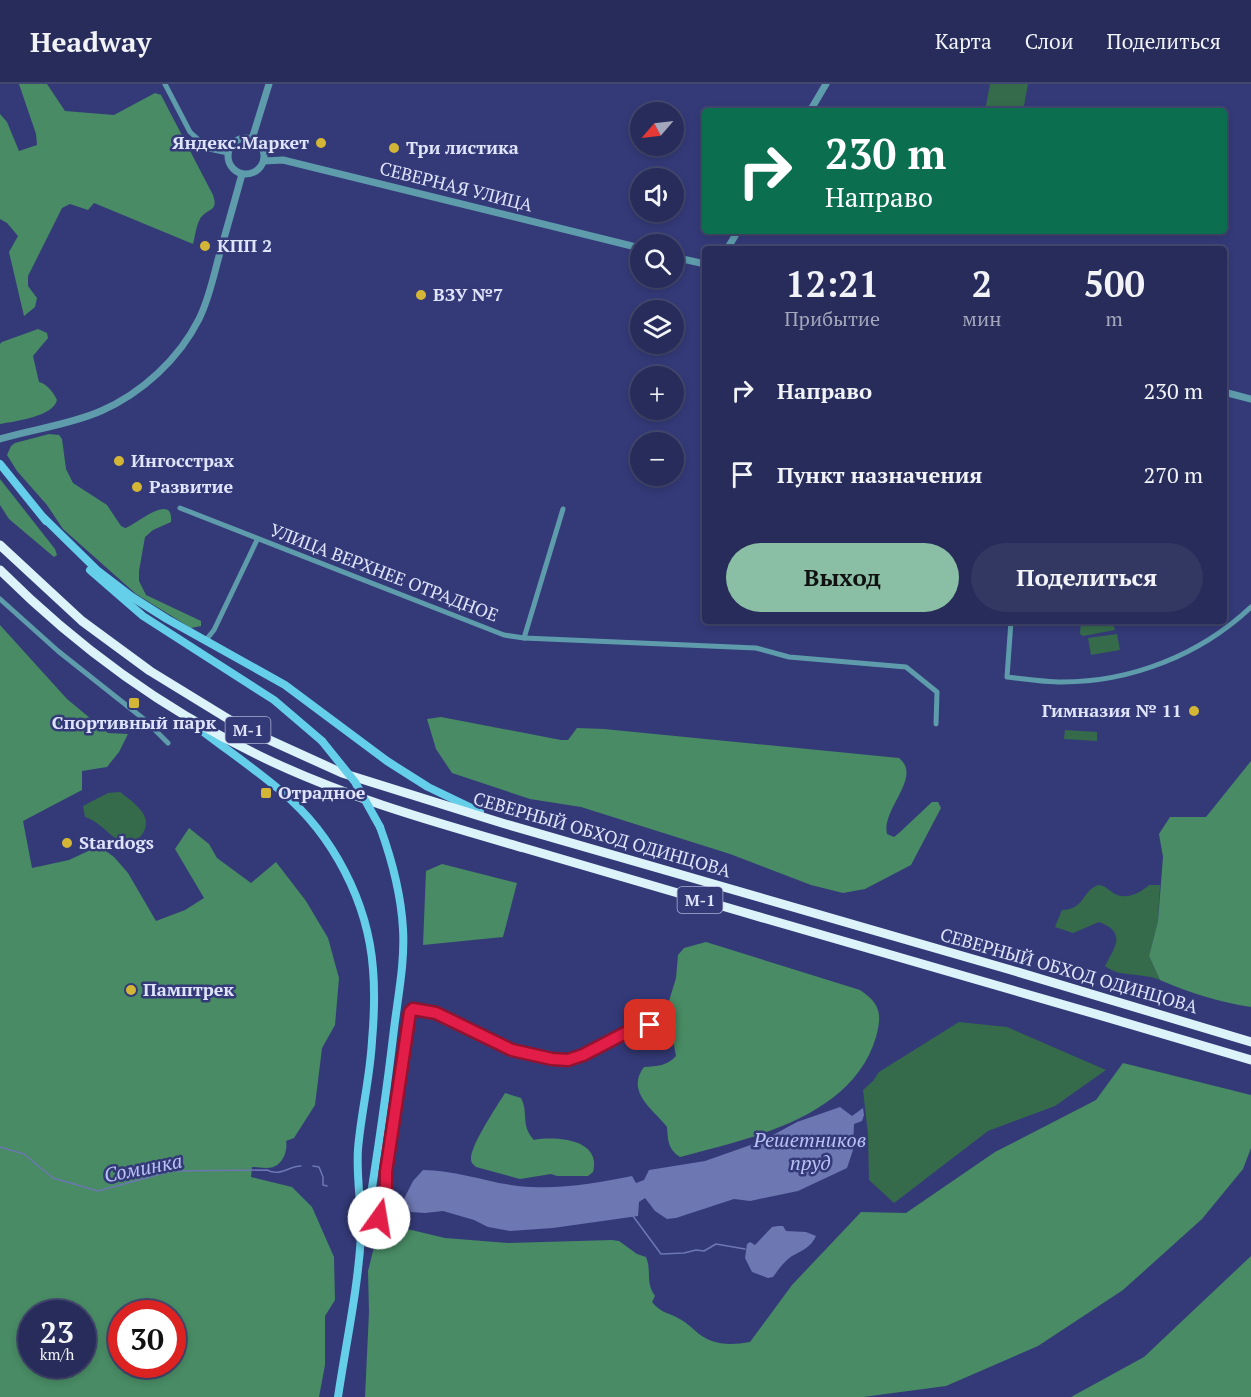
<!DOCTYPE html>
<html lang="ru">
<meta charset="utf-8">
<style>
body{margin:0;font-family:"PT Serif",serif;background:#333863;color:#f1f3f6;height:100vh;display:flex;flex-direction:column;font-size:22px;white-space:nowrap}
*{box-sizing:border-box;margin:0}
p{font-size:20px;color:#a4a7bb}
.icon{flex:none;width:33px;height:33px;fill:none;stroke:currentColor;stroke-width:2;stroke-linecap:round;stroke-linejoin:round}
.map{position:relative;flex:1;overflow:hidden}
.sheet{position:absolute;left:702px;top:162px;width:525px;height:378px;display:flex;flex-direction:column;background:#272c5a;border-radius:6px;box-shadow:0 3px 9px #0003,0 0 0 2px #434870}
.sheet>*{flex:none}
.top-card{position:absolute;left:702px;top:24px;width:525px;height:126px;border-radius:6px;box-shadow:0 3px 9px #0003,0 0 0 2px #434870;background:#0b6e4f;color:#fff;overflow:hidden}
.needle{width:39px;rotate:242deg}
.buttons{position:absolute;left:630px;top:18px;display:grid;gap:12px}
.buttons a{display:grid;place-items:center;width:54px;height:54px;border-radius:50%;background:#272c5a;box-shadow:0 3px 9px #0003,0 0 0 2px #434870;font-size:30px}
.speed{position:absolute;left:18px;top:1216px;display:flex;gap:12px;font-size:30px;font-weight:700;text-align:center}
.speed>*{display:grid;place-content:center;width:78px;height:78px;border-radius:50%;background:#272c5a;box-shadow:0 3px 9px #0003,0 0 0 2px #434870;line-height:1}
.speed small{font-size:15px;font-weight:400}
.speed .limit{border:9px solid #d22;background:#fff;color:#111}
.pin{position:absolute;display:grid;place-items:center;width:51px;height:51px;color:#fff;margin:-26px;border-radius:12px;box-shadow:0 3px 9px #0006}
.me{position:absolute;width:66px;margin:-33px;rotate:13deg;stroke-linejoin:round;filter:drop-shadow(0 0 4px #0008)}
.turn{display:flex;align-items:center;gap:21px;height:126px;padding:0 24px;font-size:27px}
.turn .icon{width:78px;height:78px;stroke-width:2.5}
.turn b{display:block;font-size:42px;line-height:51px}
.eta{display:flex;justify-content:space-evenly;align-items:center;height:102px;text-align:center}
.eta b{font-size:36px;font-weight:700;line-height:42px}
.action{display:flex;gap:12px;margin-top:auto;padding:12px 24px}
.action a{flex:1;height:69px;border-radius:36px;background:#8abfa5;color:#111;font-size:24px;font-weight:700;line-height:69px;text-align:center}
.action a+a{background:#333863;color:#f1f3f6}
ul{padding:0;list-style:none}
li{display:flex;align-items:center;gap:18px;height:84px;padding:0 24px}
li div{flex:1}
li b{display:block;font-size:22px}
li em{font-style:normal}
header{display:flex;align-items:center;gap:36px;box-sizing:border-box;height:84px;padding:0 30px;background:#272c5a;border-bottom:2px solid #434870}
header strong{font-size:28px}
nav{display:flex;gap:33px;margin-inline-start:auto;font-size:21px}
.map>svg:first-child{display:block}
.green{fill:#356b4b}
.forest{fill:#488b64;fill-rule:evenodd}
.water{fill:#6d77b2}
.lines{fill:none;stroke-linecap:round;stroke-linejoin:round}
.stream{stroke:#6d77b2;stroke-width:1.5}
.minor{stroke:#5e9cac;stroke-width:5}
.tertiary{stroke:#5e9cac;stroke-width:7}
.secondary{stroke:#65cee8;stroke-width:8}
.trunk{stroke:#dcf3fa;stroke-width:9}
.secondary-bridge{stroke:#65cee8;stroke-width:8}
.route-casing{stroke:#92132f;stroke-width:15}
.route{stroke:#e11d48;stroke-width:10}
.poi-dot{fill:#d3b635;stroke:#343a78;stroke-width:2}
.labels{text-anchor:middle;stroke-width:5;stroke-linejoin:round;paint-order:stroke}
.shield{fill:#343a78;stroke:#acb1d4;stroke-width:1.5}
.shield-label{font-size:16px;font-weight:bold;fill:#dfe4fb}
.poi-label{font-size:18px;font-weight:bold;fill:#dfe4fb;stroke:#343a78;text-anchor:start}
.street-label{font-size:18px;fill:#dfe4fb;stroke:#343a78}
.water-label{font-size:20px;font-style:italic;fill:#b8c2f5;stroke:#343a78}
</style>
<header>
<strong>Headway</strong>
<nav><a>Карта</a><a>Слои</a><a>Поделиться</a></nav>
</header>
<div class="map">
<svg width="1251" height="1313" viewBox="0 0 1251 1313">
<rect width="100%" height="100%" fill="#343a78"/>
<!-- green -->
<g class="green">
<path d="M990 0H1028L1023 27H985Z"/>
<path d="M1081 537H1112L1115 546 1083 552 1080 550Z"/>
<path d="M1117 550 1120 566 1091 571 1088 554Z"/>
<path d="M1065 646 1097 648V657L1064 655Z"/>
<path d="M120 708C141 724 160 738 132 761 114 760 104 739 85 733L83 722 108 709Z"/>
<path d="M1098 801C1107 802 1108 806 1115 810 1127 816 1140 809 1149 801H1160L1158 837 1149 872 1160 896C1142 888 1120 894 1105 882 1114 864 1128 849 1099 838L1073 849 1055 843 1062 826C1085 825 1081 808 1098 801Z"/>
<path d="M959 938 1007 943 1106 986 1055 1022 988 1047 894 1119 869 1096 868 1050 863 1006 873 997 879 988Z"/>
</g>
<!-- forest -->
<g class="forest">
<path d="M19 0H47L65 27 114 31 155 9 161 11 213 111C219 129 207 123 200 135 196 142 195 153 193 160L94 119 88 126 70 120 62 124 28 192V202L37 214 35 223 24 232 9 168 18 152 7 139 0 135V30L7 38 19 67 37 61 36 50Z"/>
<path d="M38 245 47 249 48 254 33 272 39 298C47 300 53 308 57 316 53 333 15 337 0 340V260L2 258Z"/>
<path d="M49 350 59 351 62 355 66 385 73 399 107 421 121 442 125 444C133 443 174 406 171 438L153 446 145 453 139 487V497L146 511 201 537V542L191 544 136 510 63 445 47 421 17 387 7 371 11 362 15 359Z"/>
<path d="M0 395 55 465 57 471 54 473 9 435 0 421Z"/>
<path d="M0 541 67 615 108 649 128 650 119 668 107 683 82 687V706L23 737 32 784 69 776 99 762 114 773 128 789 156 837 185 826 204 814 175 765 189 744 209 760 217 774 251 799 276 778 306 817 328 854 339 894 335 941 322 964 315 1021 294 1054 286 1057C288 1066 283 1080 273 1083 267 1085 258 1083 252 1083L251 1093 292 1103 312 1123 334 1173 335 1216 325 1232V1281L319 1313H0ZM32 1230H82V1281H32ZM122 1230H172V1281H122Z"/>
<path d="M441 633 561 656H568L577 644 604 645 899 674C923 693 881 725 887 750L894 753 899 749 932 718H938L941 724 911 781 865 805 843 809 811 801 730 770 581 723 530 715 452 689 436 665 427 635Z"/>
<path d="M1251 677V923C1219 918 1190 909 1160 896L1149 872 1158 837 1163 773 1159 750 1170 733H1206Z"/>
<path d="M442 780 517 799 503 853 423 861 426 787Z"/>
<path d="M706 858 860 906C881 920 882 931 876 953 852 1034 750 1054 680 1073 668 1065 668 1057 667 1043 654 1026 625 1008 644 983 658 982 667 982 676 972L671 945 669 917 676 894 678 871 684 864Z"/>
<path d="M1123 979 1251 1011V1064L1243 1085 1202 1135 1123 1206 1038 1262 946 1302 863 1313H365L369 1228 368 1187 375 1159 383 1150 403 1144 445 1154 508 1159 612 1156 619 1157 637 1170 646 1173C652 1187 645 1198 655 1212L652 1218C660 1228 666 1228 676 1233 685 1237 692 1244 699 1250 715 1262 732 1261 750 1258L792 1201 861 1128 906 1129 995 1068 1096 1016Z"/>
<path d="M505 1009 521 1014C529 1029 520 1041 534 1056 556 1052 602 1055 593 1088L588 1092H557L551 1090 520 1095 476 1083C473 1080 471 1079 471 1075 470 1062 497 1022 505 1009Z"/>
<path d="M1251 1172V1313H1071L1144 1273Z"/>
</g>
<!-- water -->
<g class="water">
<path d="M840 1023 852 1032 863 1024 864 1031 862 1037 854 1040 853 1066 847 1084 798 1107 750 1117 734 1115 676 1134 667 1135 655 1127 645 1114 639 1118 638 1132 553 1144 510 1147 488 1143 474 1136 443 1127 425 1129 411 1128 404 1115 413 1097 423 1086C460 1086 495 1102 532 1103 563 1105 602 1098 632 1092L636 1099 644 1096 649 1086 705 1077 762 1057 797 1038Z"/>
<path d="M778 1142H783L786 1147 806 1148 816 1152C811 1163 803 1166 794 1171 786 1175 778 1186 773 1193L768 1194 752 1188 745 1174 747 1160 750 1158 755 1161 772 1143Z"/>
</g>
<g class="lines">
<!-- stream -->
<g class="stream">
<path d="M0 1063 24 1070 53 1094 98 1107 172 1087 267 1086C280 1093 289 1082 301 1082"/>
<path d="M313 1082 319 1083 323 1093V1101L327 1102"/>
<path d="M633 1132 661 1170 684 1169 696 1166 704 1167 716 1160 745 1165"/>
</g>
<!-- minor -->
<g class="minor">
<path d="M165 0 190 48 209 65 228 69"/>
<path d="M180 424 504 551 524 554 756 564 789 573 906 583 937 608 936 640"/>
<path d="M0 515 58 567 145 636 168 659"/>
<path d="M1011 537 1007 593C1025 595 1044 598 1062 598 1131 598 1200 571 1251 523"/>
<path d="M524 554 563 425"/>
<path d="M206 556 214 546 257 456"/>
<path d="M366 1149 379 1135 385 1121 386 1088 410 929 413 925C442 927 465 944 490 956 509 966 530 972 551 975 581 979 603 959 628 948 643 941 657 941 673 941"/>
</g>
<!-- tertiary -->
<g class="tertiary">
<path d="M810 27 826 0"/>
<circle cx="246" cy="72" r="18"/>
<path d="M252 55 269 0"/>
<path d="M264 77 283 76 640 164"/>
<path d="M727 165 738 147"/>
<path d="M674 173 705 180"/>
<path d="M1224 308 1251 315"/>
<path d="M0 355C33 345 69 341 101 327 142 309 179 275 199 235 210 213 214 189 221 165 228 140 235 116 242 90"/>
</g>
<!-- secondary -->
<g class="secondary">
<path d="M0 380 46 437"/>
<path d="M44 434 98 487 132 513 167 535 285 601 387 677 428 703 480 728"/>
<path d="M90 486 143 532 274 616 322 657"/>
<path d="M192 639C221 662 253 683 282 708 333 751 368 818 373 885 375 909 374 934 372 957 370 994 361 1029 358 1065 356 1094 362 1123 361 1151 358 1205 346 1259 338 1313"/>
<path d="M365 1148C376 1080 386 1013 394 945 398 912 405 878 403 845 401 809 392 776 380 743"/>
</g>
<!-- trunk -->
<g class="trunk">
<path d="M0 461 82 537 150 587 243 644 342 689 502 739 1011 886 1251 958"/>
<path d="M0 486C75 561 164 626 260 672 344 713 434 738 524 764 598 785 672 808 746 829 915 877 1083 926 1251 976"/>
</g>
<!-- secondary-bridge -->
<path class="secondary-bridge" d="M322 657 355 698 380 743"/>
</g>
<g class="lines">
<defs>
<path id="route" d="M379 1134 386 1121V1088L410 928 413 925 436 929 512 966 552 975 568 976 583 971 629 947 650 941"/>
</defs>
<!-- route casing -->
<use href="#route" class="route-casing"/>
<!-- route -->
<use href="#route" class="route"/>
</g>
<!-- markers -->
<g class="poi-dot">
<circle cx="321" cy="59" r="6"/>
<circle cx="394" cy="64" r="6"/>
<circle cx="205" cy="162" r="6"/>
<circle cx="421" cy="211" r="6"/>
<circle cx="119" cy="377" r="6"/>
<circle cx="137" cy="403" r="6"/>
<rect x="128" y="613" width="12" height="12" rx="3"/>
<circle cx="1194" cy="627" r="6"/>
<rect x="260" y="703" width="12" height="12" rx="3"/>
<circle cx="67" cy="759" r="6"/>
<circle cx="131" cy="906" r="6"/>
</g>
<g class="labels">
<!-- shield labels -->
<g class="shield">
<rect x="225.5" y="633" width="45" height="26" rx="4.5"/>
<rect x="677.5" y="803" width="45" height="26" rx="4.5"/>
</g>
<g class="shield-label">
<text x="248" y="652">М-1</text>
<text x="700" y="822">М-1</text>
</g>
<!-- poi labels -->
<g class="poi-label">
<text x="309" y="65" text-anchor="end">Яндекс.Маркет</text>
<text x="406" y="70">Три листика</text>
<text x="217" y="168">КПП 2</text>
<text x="433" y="217">ВЗУ №7</text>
<text x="131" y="383">Ингосстрах</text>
<text x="149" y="409">Развитие</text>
<text x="1182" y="633" text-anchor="end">Гимназия № 11</text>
<text x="134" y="645" text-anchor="middle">Спортивный парк</text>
<text x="278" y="715">Отрадное</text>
<text x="79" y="765">Stardogs</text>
<text x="143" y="912">Памптрек</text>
</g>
<!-- street labels -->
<g class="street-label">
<text transform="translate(456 103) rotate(14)" y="6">СЕВЕРНАЯ УЛИЦА</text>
<text transform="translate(384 489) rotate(21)" y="6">УЛИЦА ВЕРХНЕЕ ОТРАДНОЕ</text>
<text transform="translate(602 751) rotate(16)" y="6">СЕВЕРНЫЙ ОБХОД ОДИНЦОВА</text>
<text transform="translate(1069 887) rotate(16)" y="6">СЕВЕРНЫЙ ОБХОД ОДИНЦОВА</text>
</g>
<!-- water labels -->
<g class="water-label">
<text x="810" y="1063">Решетников<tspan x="810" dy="23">пруд</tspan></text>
<text transform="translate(143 1084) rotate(-11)" y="7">Соминка</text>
</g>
</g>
</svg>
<div class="buttons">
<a><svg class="needle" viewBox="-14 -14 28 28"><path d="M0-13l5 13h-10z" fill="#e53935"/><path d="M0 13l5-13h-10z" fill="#a4a7bb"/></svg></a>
<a><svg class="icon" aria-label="sound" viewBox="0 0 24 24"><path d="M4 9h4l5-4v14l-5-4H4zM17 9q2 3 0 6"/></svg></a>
<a><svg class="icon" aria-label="search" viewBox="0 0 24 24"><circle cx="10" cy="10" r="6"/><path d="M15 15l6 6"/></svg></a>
<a><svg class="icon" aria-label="layers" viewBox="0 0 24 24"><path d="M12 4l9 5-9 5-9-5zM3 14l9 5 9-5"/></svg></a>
<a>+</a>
<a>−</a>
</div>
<div class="speed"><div>23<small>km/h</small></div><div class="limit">30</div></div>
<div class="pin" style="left:650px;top:941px;background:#d93025"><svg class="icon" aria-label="arrive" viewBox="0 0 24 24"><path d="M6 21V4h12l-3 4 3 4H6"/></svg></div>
<svg class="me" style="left:379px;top:1134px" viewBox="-20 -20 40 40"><circle r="19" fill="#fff"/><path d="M0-13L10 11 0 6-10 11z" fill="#e11d48"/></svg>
<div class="top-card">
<div class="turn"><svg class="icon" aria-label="right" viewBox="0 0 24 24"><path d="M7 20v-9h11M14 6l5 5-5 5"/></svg><div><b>230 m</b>Направо</div></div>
</div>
<section class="sheet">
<div class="eta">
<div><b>12:21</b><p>Прибытие</p></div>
<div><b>2</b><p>мин</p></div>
<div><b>500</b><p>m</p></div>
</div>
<ul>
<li><svg class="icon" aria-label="right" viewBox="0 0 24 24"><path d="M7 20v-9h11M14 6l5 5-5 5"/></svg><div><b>Направо</b></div><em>230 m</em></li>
<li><svg class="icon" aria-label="arrive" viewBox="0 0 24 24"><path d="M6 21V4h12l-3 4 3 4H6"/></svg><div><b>Пункт назначения</b></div><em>270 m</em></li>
</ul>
<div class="action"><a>Выход</a><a>Поделиться</a></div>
</section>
</div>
